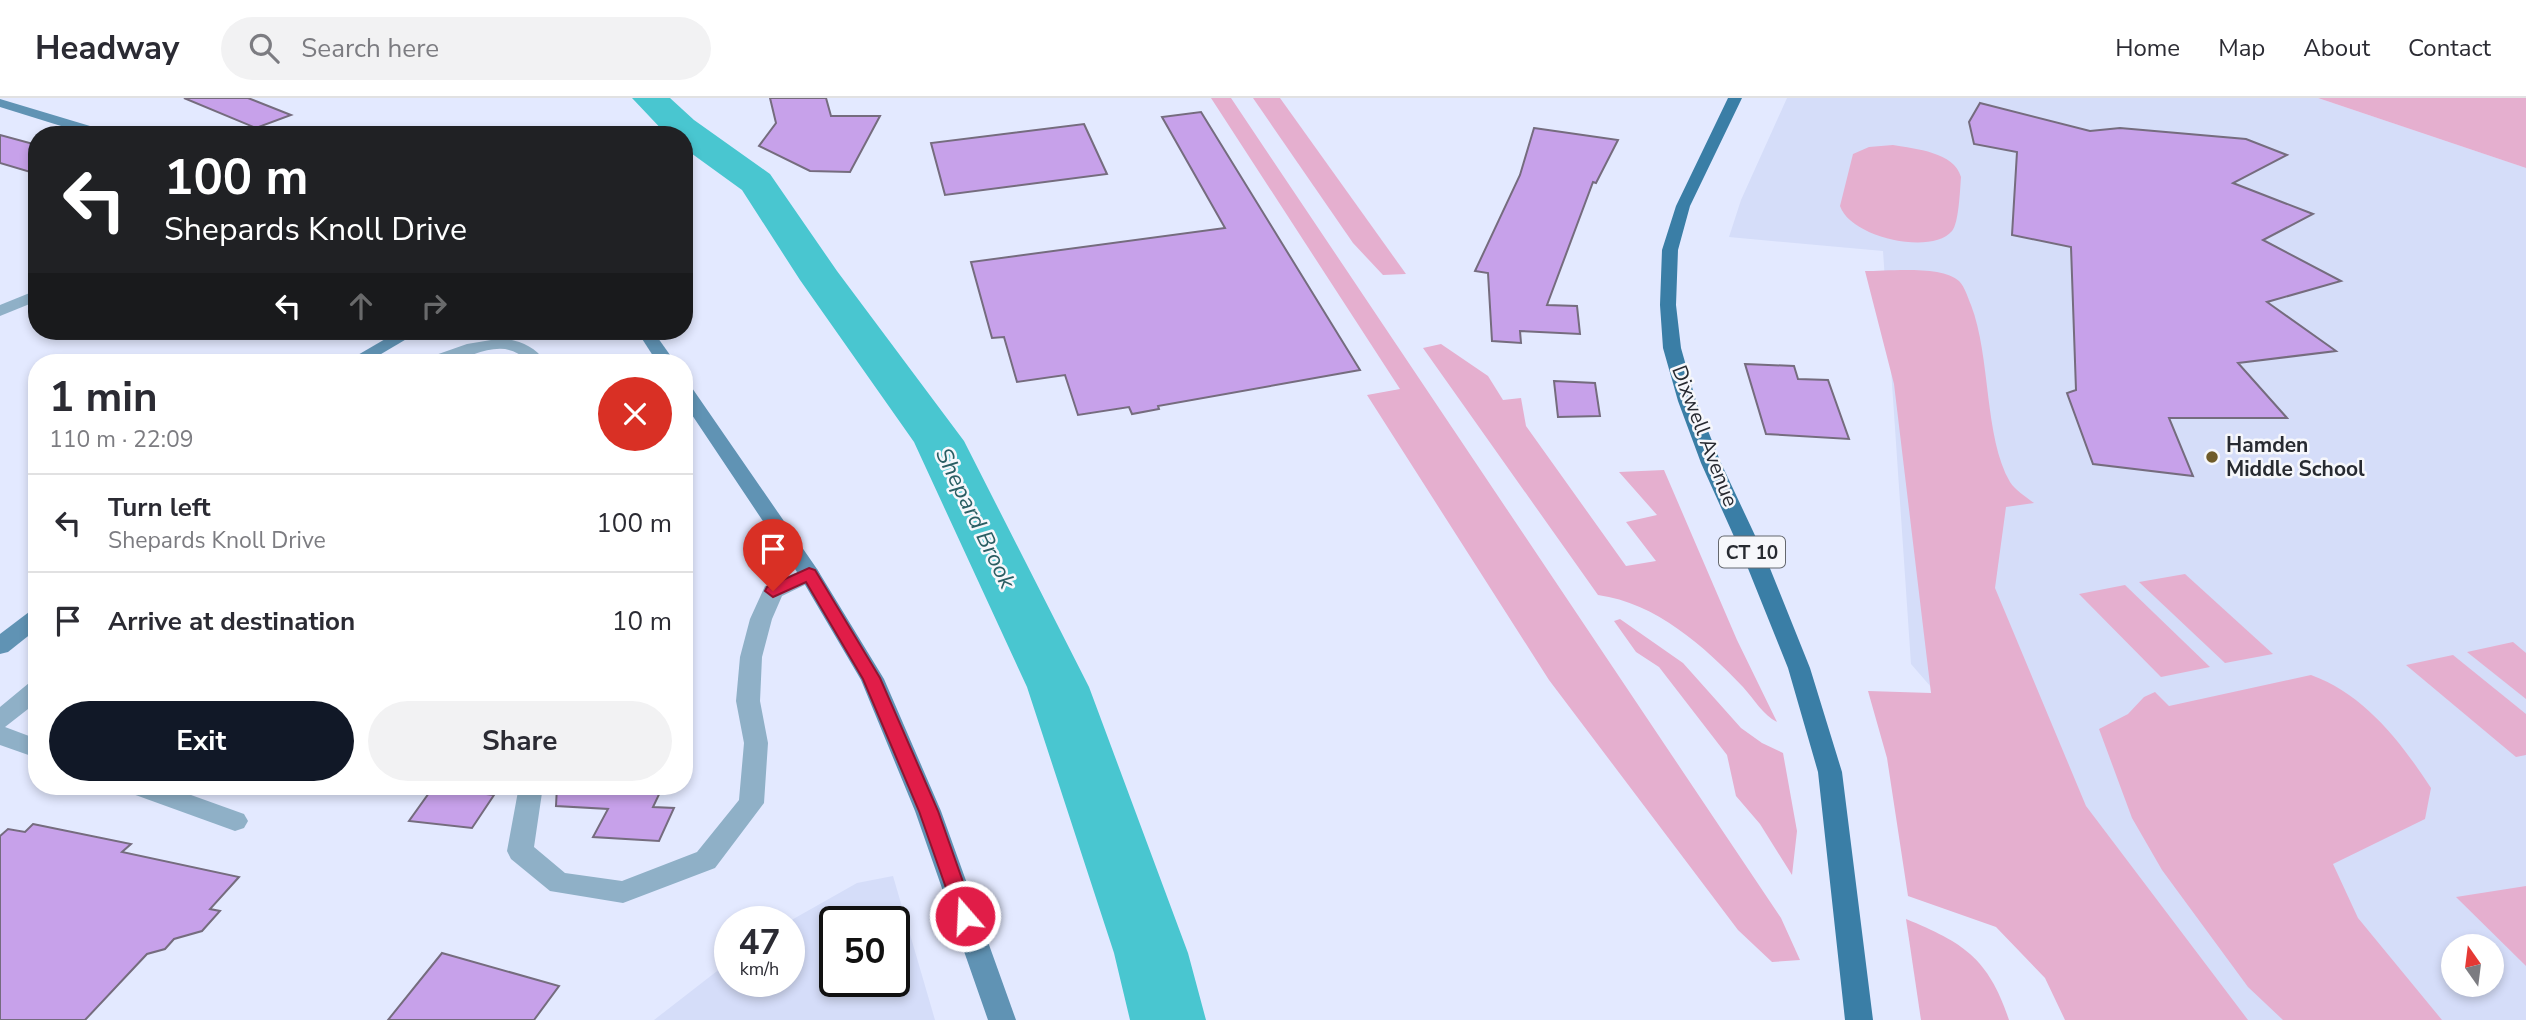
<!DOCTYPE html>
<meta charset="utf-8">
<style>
body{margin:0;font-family:"Nunito Sans",sans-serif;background:#f2f2f3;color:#2b2b33;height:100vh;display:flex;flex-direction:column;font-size:26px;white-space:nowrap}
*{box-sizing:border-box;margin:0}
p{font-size:23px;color:#7c7c81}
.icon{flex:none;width:38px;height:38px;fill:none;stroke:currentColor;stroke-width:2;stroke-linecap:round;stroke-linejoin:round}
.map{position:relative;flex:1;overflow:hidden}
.side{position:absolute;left:28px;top:256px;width:665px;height:441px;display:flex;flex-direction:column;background:#fff;border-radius:28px;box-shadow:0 4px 10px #0003}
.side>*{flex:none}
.hud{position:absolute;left:28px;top:28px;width:665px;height:214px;border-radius:28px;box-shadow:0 4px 10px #0003;background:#202124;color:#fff;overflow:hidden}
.needle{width:46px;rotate:346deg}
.buttons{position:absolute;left:2441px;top:836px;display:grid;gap:14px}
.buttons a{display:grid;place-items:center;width:63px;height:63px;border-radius:50%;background:#fff;box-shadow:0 4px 10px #0003;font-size:35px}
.speed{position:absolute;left:714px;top:808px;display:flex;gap:14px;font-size:35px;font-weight:700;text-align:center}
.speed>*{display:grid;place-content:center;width:91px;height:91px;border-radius:50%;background:#fff;box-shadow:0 4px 10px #0003;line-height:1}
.speed small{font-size:18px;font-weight:400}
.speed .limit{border:4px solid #111;border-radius:10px;background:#fff;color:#111}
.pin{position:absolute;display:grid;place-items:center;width:60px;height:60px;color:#fff;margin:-72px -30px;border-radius:50% 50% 50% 0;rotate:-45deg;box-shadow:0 0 7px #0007}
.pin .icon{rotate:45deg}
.me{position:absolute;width:77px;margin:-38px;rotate:341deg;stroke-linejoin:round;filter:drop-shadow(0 0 5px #0008)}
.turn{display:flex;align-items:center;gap:24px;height:147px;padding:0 21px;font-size:32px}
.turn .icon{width:91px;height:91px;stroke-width:2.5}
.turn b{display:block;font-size:49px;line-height:60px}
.lanes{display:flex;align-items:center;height:66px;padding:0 21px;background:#0003;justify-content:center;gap:35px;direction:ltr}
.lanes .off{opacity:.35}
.round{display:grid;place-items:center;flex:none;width:74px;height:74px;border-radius:37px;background:#f2f2f3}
.overview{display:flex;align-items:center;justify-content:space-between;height:119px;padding:0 21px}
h1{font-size:42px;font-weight:700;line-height:52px}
.button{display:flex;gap:14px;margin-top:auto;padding:14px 21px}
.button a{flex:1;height:80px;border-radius:42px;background:#111827;color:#fff;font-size:28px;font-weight:700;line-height:80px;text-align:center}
.button a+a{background:#f2f2f3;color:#2b2b33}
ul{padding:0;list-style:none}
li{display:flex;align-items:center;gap:21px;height:98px;padding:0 21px;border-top:2px solid #e1e1e2}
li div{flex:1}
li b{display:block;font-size:26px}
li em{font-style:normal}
header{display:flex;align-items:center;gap:42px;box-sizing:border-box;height:98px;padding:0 35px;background:#fff;border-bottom:2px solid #e1e1e2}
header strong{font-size:33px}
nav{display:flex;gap:38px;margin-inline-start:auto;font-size:24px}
.search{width:490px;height:63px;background:#f2f2f3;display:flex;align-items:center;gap:18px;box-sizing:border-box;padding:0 24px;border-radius:38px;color:#7c7c81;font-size:26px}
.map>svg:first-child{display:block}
.built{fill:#d5ddf9;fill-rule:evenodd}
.green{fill:#e5afcf}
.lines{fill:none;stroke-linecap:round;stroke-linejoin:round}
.river{fill:#49c6d0;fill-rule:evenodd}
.building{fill:#c7a1ea;stroke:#756c7e;stroke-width:2}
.street{fill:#8fb0c7;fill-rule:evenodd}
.secondary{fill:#6093b4;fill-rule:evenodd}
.primary{fill:#3a7ea6;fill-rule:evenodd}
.route{fill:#e11d48;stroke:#92132f;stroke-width:2}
.poi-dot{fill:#6f5b2a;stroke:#f6f7fb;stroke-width:2.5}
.labels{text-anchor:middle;stroke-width:5;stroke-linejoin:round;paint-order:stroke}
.shield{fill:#f6f7fb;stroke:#65686e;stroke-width:2}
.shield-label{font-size:19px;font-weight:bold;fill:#272a31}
.street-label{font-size:21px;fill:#272a31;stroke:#f6f7fb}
.poi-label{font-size:21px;font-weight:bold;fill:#272a31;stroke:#f6f7fb;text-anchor:start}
.water-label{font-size:23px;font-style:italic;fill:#2a5e63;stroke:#f6f7fb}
</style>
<header>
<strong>Headway</strong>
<div class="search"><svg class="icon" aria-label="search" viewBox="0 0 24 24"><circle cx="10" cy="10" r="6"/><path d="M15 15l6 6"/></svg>Search here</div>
<nav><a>Home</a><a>Map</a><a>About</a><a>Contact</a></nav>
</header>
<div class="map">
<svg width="2526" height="922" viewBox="0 0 2526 922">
<rect width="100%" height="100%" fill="#e3e9ff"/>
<!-- built -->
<g class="built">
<path d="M1787 0H2318L2526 70V922H2220L1911 566 1883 153 1729 139 1741 102ZM2454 849H2492V887H2454Z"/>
<path d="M893 778 935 922H654L730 863V884H789L788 824 857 785ZM835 824H894V884H835Z"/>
</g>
<!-- green -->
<g class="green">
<path d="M1211 0H1231L1781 820 1800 862 1772 864 1738 832 1549 582 1367 297 1400 291Z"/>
<path d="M1253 0H1280L1406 176 1383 177 1353 145Z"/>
<path d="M2318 0H2526V70Z"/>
<path d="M1893 47C1916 51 1954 54 1961 79 1960 91 1959 125 1952 133 1931 158 1850 139 1840 108L1853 56 1869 49Z"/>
<path d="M1865 173C1888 173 1942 167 1959 183 1965 189 1968 200 1971 207 1991 259 1984 339 2010 384 2015 392 2026 399 2034 405L2006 409 1995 490 2086 708 2248 922H2065L2045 880 1996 829 1908 798 1887 660 1868 593 1931 595 1894 286Z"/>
<path d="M1441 246 1488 278 1503 302 1521 300 1526 328 1626 468 1656 463 1626 424 1657 417 1619 374 1664 372 1737 542 1777 624C1763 617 1754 601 1743 589 1704 548 1656 505 1598 497L1423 250Z"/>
<path d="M2185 476 2273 556 2225 565 2139 484Z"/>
<path d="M2125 487 2210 569 2161 579 2079 496Z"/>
<path d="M1620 521 1683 565 1741 630 1762 645 1783 655 1797 733 1792 777 1760 726 1736 698 1727 657 1659 569 1636 554 1614 523Z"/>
<path d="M2513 544 2526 555V601L2467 554Z"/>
<path d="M2453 557 2526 616V657L2516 659 2406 567Z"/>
<path d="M2311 577C2364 596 2401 644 2431 690L2425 721 2333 766 2358 820 2442 922H2283L2248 889 2162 772 2132 720 2099 631 2128 616 2144 599 2155 594 2169 608Z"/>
<path d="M2526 788V868L2456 799Z"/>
<path d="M1906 821C1964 845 1988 860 2009 922H1921Z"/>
</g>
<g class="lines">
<!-- river -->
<path class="river" d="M632 0H670L694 22 770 76 837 173 964 343 1089 589 1188 855 1206 922H1130L1114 855 1027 589 914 344 800 182 742 92 684 50V37H667Z"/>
</g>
<!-- building -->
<g class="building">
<path d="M184 0H248L291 17 256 30Z"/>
<path d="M770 0H826L831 18H880L850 74 810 73 759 48 776 25Z"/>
<path d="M1980 5 2090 33 2120 30 2246 41 2287 57 2233 85 2313 116 2263 142 2341 183 2267 204 2336 253 2238 265 2287 320H2169L2193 378 2093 366 2067 295 2076 292 2071 149 2012 137 2017 54 1974 46 1969 24Z"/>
<path d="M1201 14 1360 272 1158 308 1159 311 1132 316 1129 309 1078 317 1065 277 1017 284 1004 239 992 240 971 164 1225 130 1162 19Z"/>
<path d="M1084 26 1107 76 945 97 931 45Z"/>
<path d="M1534 30 1618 42 1596 85 1593 84 1547 207 1577 208 1580 236 1520 233 1521 245 1492 243 1488 175 1475 173 1520 77Z"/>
<path d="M0 37 37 47V76L0 65Z"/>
<path d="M1745 266 1794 268 1798 281 1828 282 1849 341 1766 336Z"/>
<path d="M1554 283 1595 285 1600 318 1558 319Z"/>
<path d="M434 688H492L486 696 494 697 472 730 409 723Z"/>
<path d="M557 688H663L653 709 674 710 659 743 593 739 608 711 556 708Z"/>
<path d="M33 726 131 746 122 754 239 779 210 811 220 813 202 833 174 841 165 851 147 856 85 922H0V738L8 731 25 734Z"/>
<path d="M442 855 559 888 534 922H388Z"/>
</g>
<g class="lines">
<!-- street -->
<g class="street">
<path d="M37 192V203L0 218V207Z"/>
<path d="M503 240C522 244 534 248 546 264H528C504 237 475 259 447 264 440 266 431 264 424 264L427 260 467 246Z"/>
<path d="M809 469 817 471 820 476 817 481 782 498 772 521 762 559 760 603 768 645 764 705 715 770 623 805 550 793 511 761 507 753 519 688H543L534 749 565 775 622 783 697 754 739 702 744 645 736 603 740 559 750 521 765 488Z"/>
<path d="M37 582V604L5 629 37 641V660L0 647V609L29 585Z"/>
<path d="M127 688H166L244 716 248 723 244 730 235 733 130 695Z"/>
</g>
<!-- secondary -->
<g class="secondary">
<path d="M0 1 110 34 112 37H90L0 9Z"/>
<path d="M399 233H420L371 262 365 263 356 258Z"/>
<path d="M637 233H653L675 264H657Z"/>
<path d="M684 286 690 287 817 471 884 581 941 713 1016 922H988L915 713 861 582 801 480 684 305Z"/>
<path d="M37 511V531L8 554 0 556V536L29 514Z"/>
</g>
<!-- primary -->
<path class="primary" d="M1728 0H1742L1690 108 1678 152 1676 207 1681 250 1696 303 1721 365 1767 463 1810 570 1842 674 1873 922H1845L1818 674 1788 570 1745 463 1701 365 1678 303 1663 250 1660 207 1662 152 1676 108Z"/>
</g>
<!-- route -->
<path class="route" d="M809 470 815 472 880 580 938 713 975 818 972 824 965 826 958 824 919 713 863 581 806 484 773 499 765 493 767 489Z"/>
<!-- markers -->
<circle class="poi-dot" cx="2212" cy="359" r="7"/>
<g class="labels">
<!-- shield labels -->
<rect class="shield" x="1719" y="438.5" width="66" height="31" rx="5"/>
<g class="shield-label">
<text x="1752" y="461">CT 10</text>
</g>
<!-- street labels -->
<g class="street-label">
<text transform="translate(1705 338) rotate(69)" y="7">Dixwell Avenue</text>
</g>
<!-- poi labels -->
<g class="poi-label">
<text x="2226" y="354">Hamden<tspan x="2226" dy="24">Middle School</tspan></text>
</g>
<!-- water labels -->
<g class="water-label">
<text transform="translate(976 420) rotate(64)" y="8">Shepard Brook</text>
</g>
</g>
</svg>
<div class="buttons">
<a><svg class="needle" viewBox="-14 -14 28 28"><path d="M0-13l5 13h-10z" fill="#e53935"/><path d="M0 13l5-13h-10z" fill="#7c7c81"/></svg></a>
</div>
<div class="speed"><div>47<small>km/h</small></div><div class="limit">50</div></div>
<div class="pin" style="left:773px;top:493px;background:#d93025"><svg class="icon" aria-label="arrive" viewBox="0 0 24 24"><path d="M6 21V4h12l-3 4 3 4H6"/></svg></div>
<svg class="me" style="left:965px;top:818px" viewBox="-20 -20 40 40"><circle r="17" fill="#e11d48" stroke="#fff" stroke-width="3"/><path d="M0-11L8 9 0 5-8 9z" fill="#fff"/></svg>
<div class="hud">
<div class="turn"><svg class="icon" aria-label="left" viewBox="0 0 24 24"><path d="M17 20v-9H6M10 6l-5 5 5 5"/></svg><div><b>100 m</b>Shepards Knoll Drive</div></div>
<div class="lanes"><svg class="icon" aria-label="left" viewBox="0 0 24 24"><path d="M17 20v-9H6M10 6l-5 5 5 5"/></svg><svg class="icon off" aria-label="ahead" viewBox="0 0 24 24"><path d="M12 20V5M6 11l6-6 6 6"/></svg><svg class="icon off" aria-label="right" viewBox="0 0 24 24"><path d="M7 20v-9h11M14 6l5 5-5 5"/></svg></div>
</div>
<section class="side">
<div class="overview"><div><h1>1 min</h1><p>110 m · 22:09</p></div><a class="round" style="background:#d93025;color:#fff"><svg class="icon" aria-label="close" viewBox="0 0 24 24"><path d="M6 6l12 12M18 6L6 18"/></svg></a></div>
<ul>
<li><svg class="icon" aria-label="left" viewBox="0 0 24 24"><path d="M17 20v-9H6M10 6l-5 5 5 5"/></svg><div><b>Turn left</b><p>Shepards Knoll Drive</p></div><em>100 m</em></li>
<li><svg class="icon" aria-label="arrive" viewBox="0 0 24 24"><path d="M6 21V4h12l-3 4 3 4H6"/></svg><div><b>Arrive at destination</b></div><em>10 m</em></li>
</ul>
<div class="button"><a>Exit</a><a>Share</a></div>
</section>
</div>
